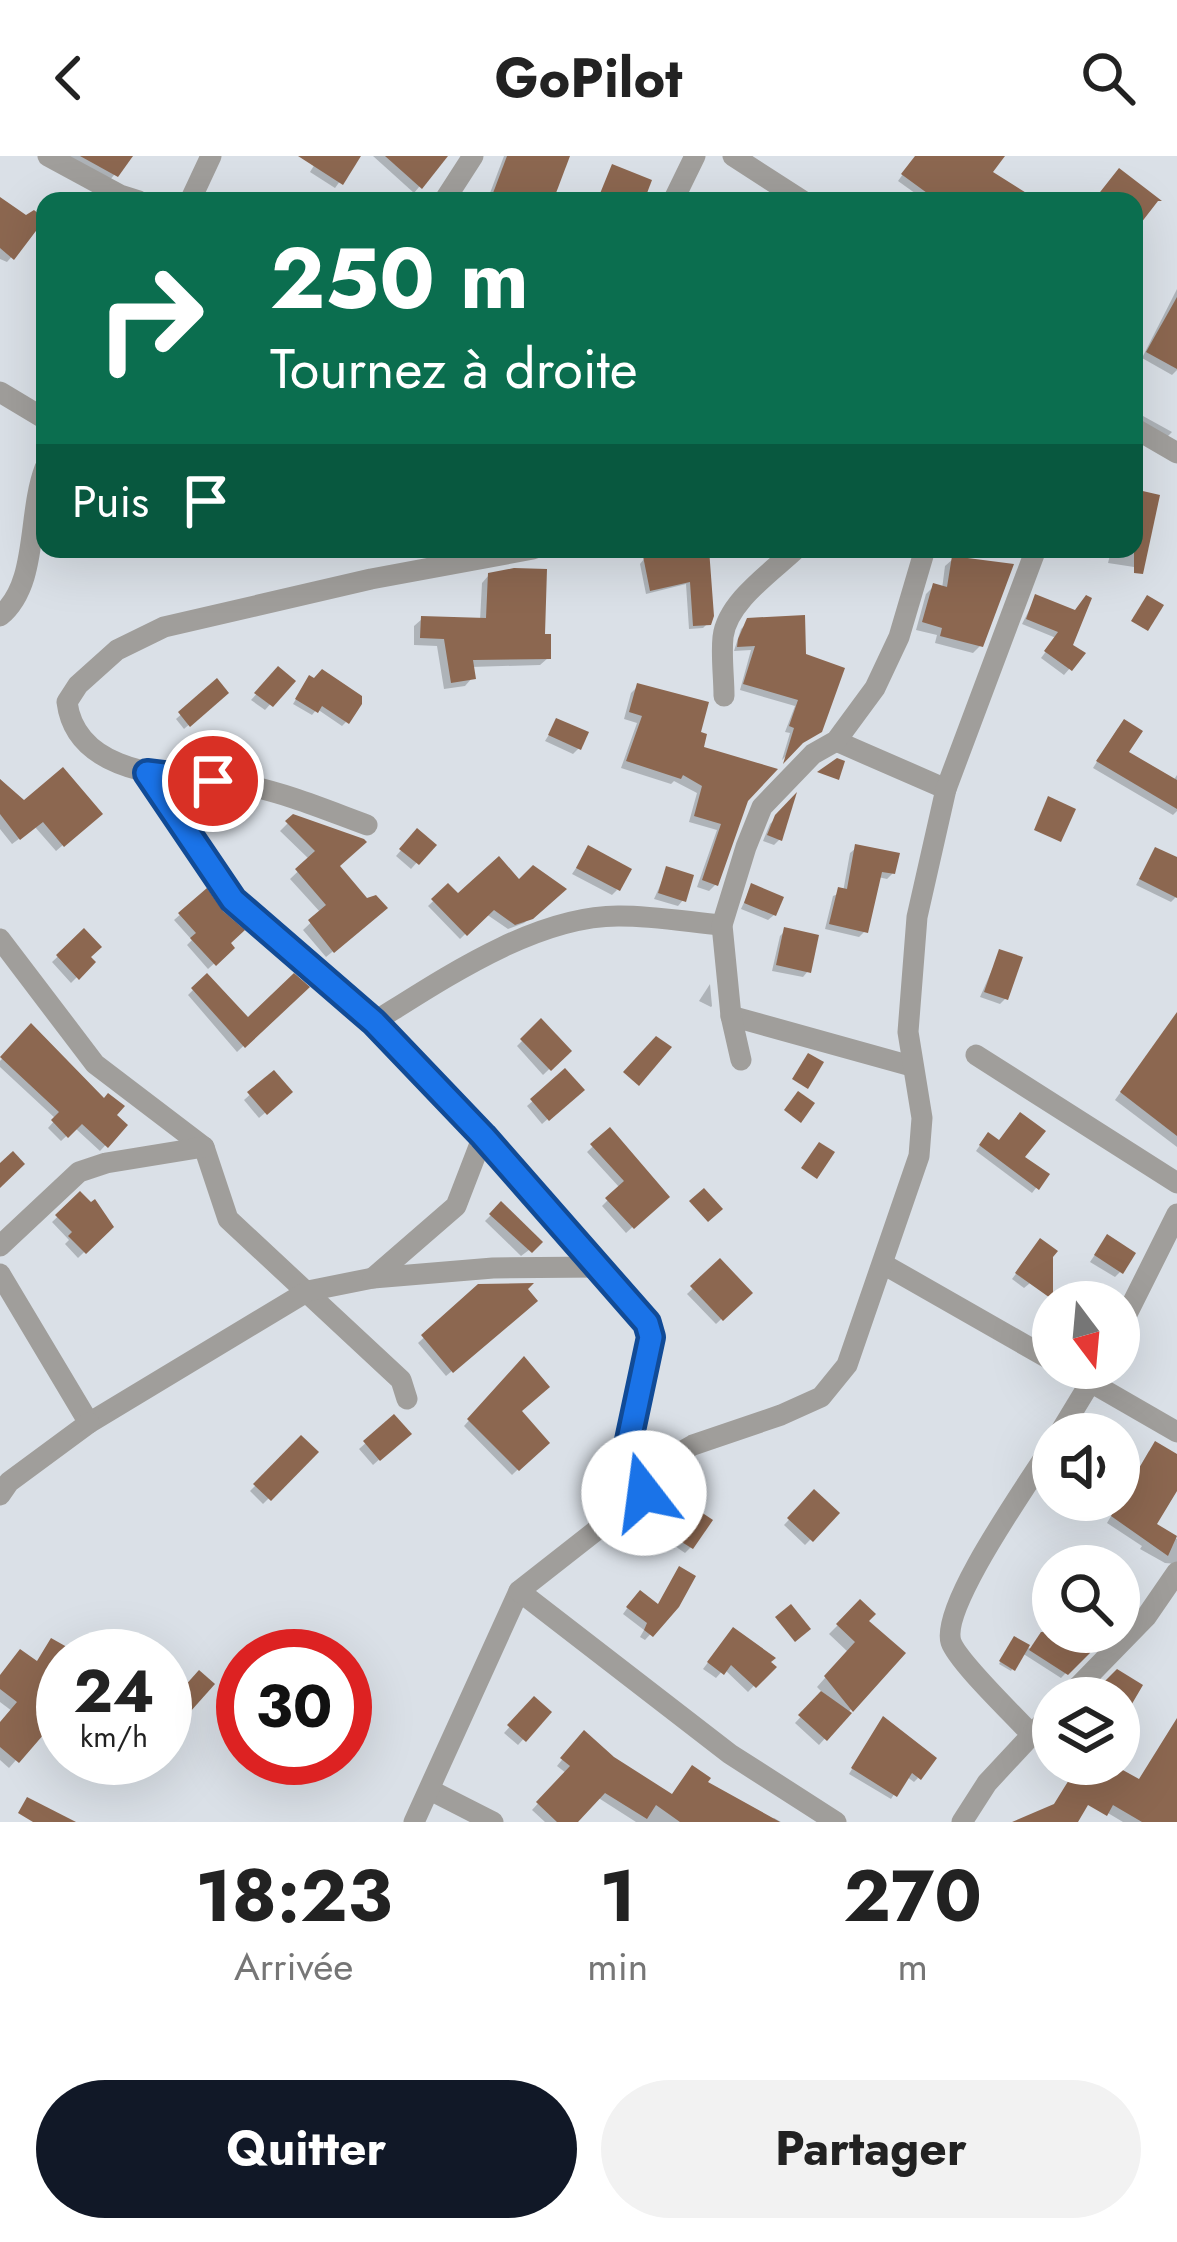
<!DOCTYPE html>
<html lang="fr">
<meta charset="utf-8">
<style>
body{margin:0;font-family:Jost,sans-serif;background:#f2f2f2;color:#222;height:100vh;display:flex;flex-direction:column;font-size:45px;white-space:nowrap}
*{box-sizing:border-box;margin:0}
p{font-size:39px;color:#767676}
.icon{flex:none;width:66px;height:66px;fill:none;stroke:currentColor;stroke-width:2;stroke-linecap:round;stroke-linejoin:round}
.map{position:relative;height:1666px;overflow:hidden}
.panel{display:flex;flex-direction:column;background:#fff;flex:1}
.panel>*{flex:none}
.hud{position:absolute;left:36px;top:36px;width:1107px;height:366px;border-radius:24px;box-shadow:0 12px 48px #0002;background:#0b6e4f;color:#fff;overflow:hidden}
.needle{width:78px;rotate:164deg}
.buttons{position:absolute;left:1032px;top:1125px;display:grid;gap:24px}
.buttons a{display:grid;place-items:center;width:108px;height:108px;border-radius:50%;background:#fff;box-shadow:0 12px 48px #0002;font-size:60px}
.speed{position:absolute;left:36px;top:1473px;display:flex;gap:24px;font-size:60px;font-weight:700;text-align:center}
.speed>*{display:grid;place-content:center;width:156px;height:156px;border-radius:50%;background:#fff;box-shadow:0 12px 48px #0002;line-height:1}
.speed small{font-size:30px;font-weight:400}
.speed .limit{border:18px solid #d22;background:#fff;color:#111}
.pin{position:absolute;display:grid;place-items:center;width:102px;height:102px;color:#fff;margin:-51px;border:6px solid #fff;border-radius:50%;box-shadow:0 3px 12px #0007}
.me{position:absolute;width:132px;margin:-66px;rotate:345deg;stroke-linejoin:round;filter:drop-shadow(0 0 9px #0008)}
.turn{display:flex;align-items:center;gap:42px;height:252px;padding:0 36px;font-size:54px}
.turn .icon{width:156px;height:156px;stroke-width:2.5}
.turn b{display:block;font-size:84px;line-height:102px}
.then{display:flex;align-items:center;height:114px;padding:0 36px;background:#0003;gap:24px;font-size:45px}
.eta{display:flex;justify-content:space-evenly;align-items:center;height:204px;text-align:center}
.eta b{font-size:72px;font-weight:700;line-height:84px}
.cta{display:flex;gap:24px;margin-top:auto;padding:24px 36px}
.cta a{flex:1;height:138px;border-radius:72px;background:#111827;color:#fff;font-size:48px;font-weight:700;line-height:138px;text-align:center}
.cta a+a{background:#f2f2f2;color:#222}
header{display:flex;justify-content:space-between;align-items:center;height:156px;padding:0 36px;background:#fff;font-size:54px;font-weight:700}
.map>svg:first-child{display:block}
.shadow{fill:#0003}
.building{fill:#8c6750}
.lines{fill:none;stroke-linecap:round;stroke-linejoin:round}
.street{stroke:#a09e9b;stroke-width:21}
.route-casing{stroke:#114b97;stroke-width:30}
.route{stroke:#1a73e8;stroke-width:21}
</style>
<header><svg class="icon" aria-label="back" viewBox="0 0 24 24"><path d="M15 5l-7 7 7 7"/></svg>GoPilot<svg class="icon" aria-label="search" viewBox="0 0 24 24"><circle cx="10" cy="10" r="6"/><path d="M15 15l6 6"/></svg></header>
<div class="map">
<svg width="1177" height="1666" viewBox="0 0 1177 1666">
<rect width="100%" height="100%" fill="#dae0e7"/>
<!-- shadow -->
<g class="shadow">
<path d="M65 0H129L110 24Z"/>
<path d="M320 0H358L335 32 310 16Z"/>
<path d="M373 0H426L438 8 414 37Z"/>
<path d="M504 0H552L549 45H487Z"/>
<path d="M916 0H1001L989 17 1034 45H926L898 25Z"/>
<path d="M0 50 26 63 43 65 7 106 0 103Z"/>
<path d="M1177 133V214L1172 219 1142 202Z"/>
<path d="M1143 260 1172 276 1166 282 1138 265Z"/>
<path d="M1134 336 1143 402 1134 411 1108 407 1110 399 1094 393H1134Z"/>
<path d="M707 396 708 467 703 472 689 473 686 428 646 438 640 408 644 403Z"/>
<path d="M953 403 981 489 973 497 935 487 937 479 916 474 926 438 934 430 942 433 945 410Z"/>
<path d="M489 419 542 481 548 502 540 509 471 511 472 522 465 530 444 533 437 490 414 489V470L422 463 480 465 482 427Z"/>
<path d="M1036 441 1069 490 1082 498 1064 519 1041 502 1056 482 1022 468Z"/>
<path d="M747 467 803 500 794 592 782 604 790 577 785 576 795 550 740 534 751 494 734 495 741 473Z"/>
<path d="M278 514 291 525 265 554 251 544Z"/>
<path d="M217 527 225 537 184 573 176 563Z"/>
<path d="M306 527 346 566 342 570 317 553 312 559 293 548Z"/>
<path d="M638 530 697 578 700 593 745 644 716 728 709 735 697 731 717 674 689 666 697 637 674 625 671 628 621 612 637 567 624 563 631 537Z"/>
<path d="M557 566 579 592 573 598 545 585Z"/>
<path d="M1118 572 1125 597 1173 625 1177 619V655L1173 659 1093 612Z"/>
<path d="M0 623 23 648 92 664 56 695 35 671 12 688 0 673Z"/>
<path d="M791 647 780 683 774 689 763 685 770 668Z"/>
<path d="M294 661 377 759 326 801 303 774 321 757 290 723 310 704 280 675Z"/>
<path d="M417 676 432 689 411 713 396 700Z"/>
<path d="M856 692 893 717 887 723 878 721 865 775 859 781 825 773 833 740 843 736 850 697Z"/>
<path d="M589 693 617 734 612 739 572 718Z"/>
<path d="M1155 694 1177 705V740L1171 746 1136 729Z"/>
<path d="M667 714 683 744 678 750 654 743Z"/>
<path d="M519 727 562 733 524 767 508 773 486 758 460 783 428 750 448 731 457 741Z"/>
<path d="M751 731 774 759 768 764 741 753Z"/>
<path d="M206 736 231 792 208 813 187 789 192 784 174 764Z"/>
<path d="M785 775 808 815 803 821 772 815 780 780Z"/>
<path d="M84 776 87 802 92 806 71 827 52 806Z"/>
<path d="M1000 796 1006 842 1000 848 980 841Z"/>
<path d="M710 828 712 850 711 851 699 845Z"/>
<path d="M193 834 248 865 300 836 237 896 188 839Z"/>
<path d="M1177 859V991L1115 944Z"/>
<path d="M541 866 568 895 543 919 517 890Z"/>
<path d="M31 872 124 969 100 995 75 972 61 985 48 972 56 963 0 911V905Z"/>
<path d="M565 917 580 934 542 968 527 950Z"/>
<path d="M273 918 289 936 259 962 244 944Z"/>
<path d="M609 975 666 1040 626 1077 602 1050 620 1032 587 996Z"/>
<path d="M983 985 1046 1019 1036 1032 1032 1037 976 995Z"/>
<path d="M80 1040 111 1070 78 1102 65 1088 69 1084 52 1066Z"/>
<path d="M501 1049 533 1091 521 1100 485 1065Z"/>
<path d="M1102 1088 1120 1116 1115 1121 1090 1106Z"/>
<path d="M1035 1092 1030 1127 1024 1132 1012 1123Z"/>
<path d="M720 1106 749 1137 716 1168 687 1138Z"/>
<path d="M479 1131 534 1145 446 1220 418 1187Z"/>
<path d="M1053 1164V1196L1037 1187Z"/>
<path d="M523 1204 518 1256 546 1286 512 1319 464 1270Z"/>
<path d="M394 1262 408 1278 373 1309 359 1293Z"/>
<path d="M301 1283 315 1296 263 1348 250 1335Z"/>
<path d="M1149 1295 1177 1302V1329L1153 1369 1177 1383V1408L1165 1407 1140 1393 1142 1390 1107 1367Z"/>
<path d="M814 1337 836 1357 805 1389 784 1369Z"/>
<path d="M687 1360 691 1391 685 1397 669 1386Z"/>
<path d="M679 1414 677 1449 645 1484 640 1481 644 1474 623 1458 634 1443 657 1451Z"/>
<path d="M860 1447 865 1465 901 1497 819 1589 795 1567 823 1537 817 1531 848 1496 829 1478Z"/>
<path d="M1053 1460V1476H1080L1087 1495 1061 1522 1022 1497 1011 1515 999 1508 1014 1483 1031 1493Z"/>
<path d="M728 1480 772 1511 748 1536 724 1513 716 1522 703 1513Z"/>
<path d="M52 1486 68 1500H63V1550L9 1612 0 1604V1569L12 1555 0 1546V1521L36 1508Z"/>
<path d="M199 1518 211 1529 175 1568 165 1556Z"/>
<path d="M534 1544 548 1556 518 1589 504 1577Z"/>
<path d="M1177 1565V1660L1173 1666H1123L1076 1638 1095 1608H1106L1138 1626Z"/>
<path d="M879 1568 918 1622 914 1626 906 1620 891 1643 849 1618Z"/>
<path d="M578 1584 672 1641 703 1627 771 1665 774 1662 781 1666H636L597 1641 574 1666H545L532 1654 566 1617 557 1610Z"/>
</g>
<!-- building -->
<g class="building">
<path d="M80 0H133L118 21Z"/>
<path d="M298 0H361L343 29Z"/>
<path d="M385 0H448L422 33Z"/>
<path d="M507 0H570L553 45H490Z"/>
<path d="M915 0H1005L993 16 1039 45H938L901 18Z"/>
<path d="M612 8 652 24 644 45H597Z"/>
<path d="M1119 12 1162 45H1158L1134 76V45H1093Z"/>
<path d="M0 41 26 59 34 54 45 63 14 104 0 92Z"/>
<path d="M1177 141V213L1146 196Z"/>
<path d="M1134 333 1160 339 1143 418 1134 417Z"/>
<path d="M709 393 714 460 711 469 693 470 690 426 650 435 643 400Z"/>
<path d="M952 400 1014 408 983 491 940 480 942 472 922 466 933 427 947 431Z"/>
<path d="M514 412 547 413 545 478H551V503L473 504 476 523 451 527 444 483 420 482 421 460 486 462 488 417Z"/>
<path d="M1035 438 1075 454 1086 439 1092 442 1073 489 1086 497 1072 515 1044 495 1058 476 1026 463Z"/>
<path d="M1147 439 1164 449 1148 475 1131 465Z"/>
<path d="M805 459 806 498 845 512 822 576 803 587 783 608 794 572 789 570 798 544 743 528 755 490 737 491 738 483 747 462Z"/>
<path d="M278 510 296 525 273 551 254 537Z"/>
<path d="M322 513 362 540V548L349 568 322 550 318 557 295 543 309 519 314 522Z"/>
<path d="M217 522 229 537 190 571 178 556Z"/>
<path d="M637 527 709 546 701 576 707 578 704 591 778 613 748 645 718 730 702 724 721 668 694 660 702 630 683 619 681 623 626 605 642 560 629 556Z"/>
<path d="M556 562 589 576 581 594 548 579Z"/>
<path d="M1124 563 1143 575 1129 596 1177 624V653L1096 605Z"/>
<path d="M837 602 845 605 839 624 817 616Z"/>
<path d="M63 611 103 658 64 691 43 666 20 684 0 658V623L24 644Z"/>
<path d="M797 636 782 685 767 679 775 659Z"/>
<path d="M1048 640 1076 653 1061 686 1034 674Z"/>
<path d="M293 658 364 683 367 686 340 710 367 742 376 739 388 752 334 797 308 764 326 749 295 713 315 695 285 665Z"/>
<path d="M417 672 437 689 419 709 399 693Z"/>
<path d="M855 688 900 697 895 718 882 716 868 777 829 768 838 731 847 733Z"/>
<path d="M588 689 632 713 620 735 576 712Z"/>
<path d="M1155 691 1177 701V742L1139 723Z"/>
<path d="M499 700 519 723 533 709 567 733 533 763 515 769 494 754 467 780 431 743 448 727 458 737Z"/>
<path d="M666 710 694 719 686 746 658 737Z"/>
<path d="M751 727 784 741 776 760 744 747Z"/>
<path d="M207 732 223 755 245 774 231 787 235 792 216 810 190 782 196 777 178 757Z"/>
<path d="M784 771 819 779 811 817 776 809Z"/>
<path d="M84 772 102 791 91 801 96 806 79 824 56 799Z"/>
<path d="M999 793 1023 801 1008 844 984 836Z"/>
<path d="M207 817 248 861 294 817 310 831 245 892 191 832Z"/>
<path d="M1177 856V980L1120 936Z"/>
<path d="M541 862 572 895 551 915 520 883Z"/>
<path d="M31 867 104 942 108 937 125 950 117 959 128 969 108 992 82 968 68 982 51 964 59 956 0 901Z"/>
<path d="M656 880 672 891 639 930 623 916Z"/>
<path d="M808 897 824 906 808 933 792 923Z"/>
<path d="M565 912 585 934 549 965 530 943Z"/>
<path d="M274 914 293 936 267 959 247 936Z"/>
<path d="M798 935 815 947 801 967 784 954Z"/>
<path d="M1020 956 1046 975 1025 1001 1050 1018 1039 1034 979 989 988 976 999 984Z"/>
<path d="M610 971 670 1041 634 1073 605 1042 624 1025 590 988Z"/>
<path d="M819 986 835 996 817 1023 801 1012Z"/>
<path d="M13 995 25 1008 0 1032V1007Z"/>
<path d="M704 1032 723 1053 708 1066 689 1045Z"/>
<path d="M80 1035 91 1046 95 1043 114 1071 86 1098 68 1080 72 1076 55 1059Z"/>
<path d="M501 1045 543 1086 532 1097 489 1058Z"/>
<path d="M1107 1078 1136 1097 1123 1118 1094 1099Z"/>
<path d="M1040 1082 1058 1095 1053 1101V1144L1015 1117Z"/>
<path d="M720 1102 753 1137 723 1165 690 1130Z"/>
<path d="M534 1127 528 1133 538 1145 453 1217 421 1179 478 1128Z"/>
<path d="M524 1200 550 1231 522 1255 550 1287 519 1315 467 1263Z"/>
<path d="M394 1258 412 1278 380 1305 363 1285Z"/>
<path d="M301 1279 319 1296 271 1345 253 1328Z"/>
<path d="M1155 1285 1177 1298V1335L1157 1368 1177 1380 1168 1400 1111 1360Z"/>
<path d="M814 1333 840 1357 813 1386 787 1362Z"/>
<path d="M692 1350 713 1364 693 1393 672 1380Z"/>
<path d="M679 1410 696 1420 679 1451 653 1481 644 1474 647 1467 626 1451 640 1434 658 1448Z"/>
<path d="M860 1443 876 1458 869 1465 906 1497 853 1556 824 1520 855 1486 836 1468Z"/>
<path d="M791 1448 811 1473 795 1486 775 1461Z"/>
<path d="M733 1471 776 1502 771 1506 777 1511 756 1532 731 1509 724 1519 707 1506Z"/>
<path d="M1041 1476H1086L1096 1483 1090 1497 1068 1519 1029 1494Z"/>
<path d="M1014 1480 1030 1489 1015 1515 999 1505Z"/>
<path d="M51 1482 74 1495 71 1500H63V1556L19 1607 0 1591V1566L17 1546 0 1533V1519L20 1493 37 1505Z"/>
<path d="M1117 1513 1143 1529 1119 1570V1542H1103L1094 1536Z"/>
<path d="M199 1514 215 1528 182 1565 166 1551Z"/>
<path d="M821 1535 852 1557 827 1585 798 1559Z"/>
<path d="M534 1540 552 1556 526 1586 507 1569Z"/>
<path d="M883 1560 937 1602 921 1624 912 1617 897 1641 851 1612Z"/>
<path d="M1177 1562V1666H1142L1113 1649 1107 1660 1088 1649 1078 1666H1012L1054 1648 1072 1619 1082 1628 1094 1608H1112L1139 1623Z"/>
<path d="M584 1574 614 1601 672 1638 692 1609 711 1622 708 1626 780 1666H680L656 1649 647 1663 605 1637 578 1666H557L536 1646 570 1610 560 1602Z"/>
<path d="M27 1641 76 1666H33L18 1657Z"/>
</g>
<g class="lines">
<!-- street -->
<g class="street">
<path d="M48 0 120 39 139 45"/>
<path d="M733 0 803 45"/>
<path d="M190 45 211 0"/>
<path d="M444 45 473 0"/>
<path d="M673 45 695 0"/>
<path d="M0 236 45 263"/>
<path d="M1134 272 1177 297"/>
<path d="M0 460C39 428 27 359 45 312"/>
<path d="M724 540C724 521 721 500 723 481 727 446 772 416 796 393"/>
<path d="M836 585 946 633"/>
<path d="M147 617 233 744 374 866 483 980 647 1167 651 1181 629 1284 633 1300 644 1317"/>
<path d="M367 669C326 654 286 637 244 629 185 619 77 625 67 546L78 529 117 494 164 471 371 423 533 393"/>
<path d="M0 783 95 908 204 991 228 1063 401 1224 407 1243"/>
<path d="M731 860 911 910"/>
<path d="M374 866C443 823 536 759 620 760 654 760 689 766 722 769"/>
<path d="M976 899 1177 1027"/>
<path d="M741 904 731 860 722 769 746 691 762 651 813 598 836 585 875 532 899 481 925 393"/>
<path d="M0 1090 79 1016 106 1007 204 991"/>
<path d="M883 1108 1053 1205"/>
<path d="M0 1118 89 1267 308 1135 373 1122 493 1112 601 1111"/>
<path d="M373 1122 456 1050 483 980"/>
<path d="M1119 1174 1177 1058"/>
<path d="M1066 1212 1177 1276"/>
<path d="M1059 1278 1099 1212"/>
<path d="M0 1339 9 1326 89 1267"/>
<path d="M1067 1542 1146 1461 1177 1416"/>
<path d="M1031 1578C1014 1559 958 1506 951 1486 940 1450 1031 1324 1053 1288"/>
<path d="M432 1635 493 1666"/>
<path d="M414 1666 519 1435"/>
<path d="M836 1666 730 1598 519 1435 644 1337V1317L693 1289 781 1259 821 1241 847 1209 919 1000 922 962 908 876 917 761 946 633 1036 393"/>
<path d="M962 1666 987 1627 1053 1556"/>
</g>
</g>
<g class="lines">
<defs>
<path id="route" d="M213 625 147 617 233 744 374 866 483 980 647 1167 651 1181 629 1284C631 1306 644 1313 644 1337"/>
</defs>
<!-- route casing -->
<use href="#route" class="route-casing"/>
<!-- route -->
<use href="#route" class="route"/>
</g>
</svg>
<div class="buttons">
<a><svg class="needle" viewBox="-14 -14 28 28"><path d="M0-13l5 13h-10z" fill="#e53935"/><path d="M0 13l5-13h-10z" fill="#767676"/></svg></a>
<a><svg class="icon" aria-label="sound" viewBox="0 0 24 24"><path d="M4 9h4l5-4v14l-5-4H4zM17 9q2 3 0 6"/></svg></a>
<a><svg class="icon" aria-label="search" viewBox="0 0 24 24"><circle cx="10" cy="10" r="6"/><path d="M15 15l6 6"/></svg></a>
<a><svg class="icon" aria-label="layers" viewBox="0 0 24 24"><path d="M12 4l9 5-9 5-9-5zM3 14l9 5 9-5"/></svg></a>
</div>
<div class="speed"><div>24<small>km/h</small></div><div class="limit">30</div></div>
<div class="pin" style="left:213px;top:625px;background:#d93025"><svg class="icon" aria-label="arrive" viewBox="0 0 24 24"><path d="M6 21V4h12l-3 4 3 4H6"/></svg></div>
<svg class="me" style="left:644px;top:1337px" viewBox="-20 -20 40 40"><circle r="19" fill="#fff"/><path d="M0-13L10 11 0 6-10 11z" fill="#1a73e8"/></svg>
<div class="hud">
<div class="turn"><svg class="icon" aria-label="right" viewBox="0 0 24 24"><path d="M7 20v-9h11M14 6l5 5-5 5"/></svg><div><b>250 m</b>Tournez à droite</div></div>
<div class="then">Puis<svg class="icon" aria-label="arrive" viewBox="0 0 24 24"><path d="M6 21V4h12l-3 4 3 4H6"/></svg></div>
</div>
</div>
<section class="panel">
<div class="eta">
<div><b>18:23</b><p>Arrivée</p></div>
<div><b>1</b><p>min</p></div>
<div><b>270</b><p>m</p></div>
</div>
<div class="cta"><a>Quitter</a><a>Partager</a></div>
</section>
